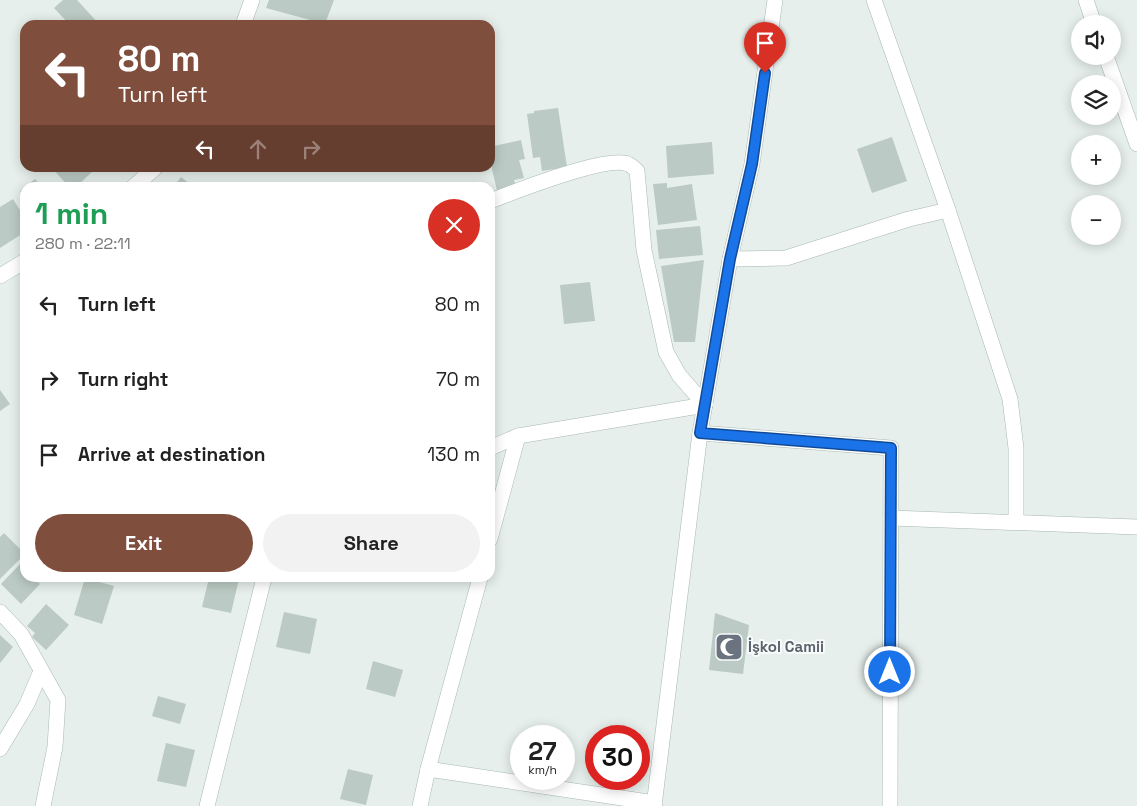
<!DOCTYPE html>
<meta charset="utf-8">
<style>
body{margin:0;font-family:"Space Grotesk",sans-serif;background:#f2f2f2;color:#222;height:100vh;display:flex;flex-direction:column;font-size:19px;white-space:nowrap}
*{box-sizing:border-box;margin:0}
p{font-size:16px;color:#767676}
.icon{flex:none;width:28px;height:28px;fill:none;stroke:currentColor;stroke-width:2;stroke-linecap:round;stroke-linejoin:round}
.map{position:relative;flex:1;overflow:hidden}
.side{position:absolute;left:20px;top:182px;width:475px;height:400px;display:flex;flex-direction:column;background:#fff;border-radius:15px;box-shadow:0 2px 12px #0003}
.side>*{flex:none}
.guide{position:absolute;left:20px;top:20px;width:475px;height:152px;border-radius:15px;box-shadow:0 2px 12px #0003;background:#804e3d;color:#fff;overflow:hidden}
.fabs{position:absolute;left:1071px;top:15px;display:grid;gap:10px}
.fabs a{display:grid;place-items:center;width:50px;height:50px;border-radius:50%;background:#fff;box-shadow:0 2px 12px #0003;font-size:25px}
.speed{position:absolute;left:510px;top:725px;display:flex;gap:10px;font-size:25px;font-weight:700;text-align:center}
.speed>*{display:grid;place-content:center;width:65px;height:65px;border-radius:50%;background:#fff;box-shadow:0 2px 12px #0003;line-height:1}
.speed small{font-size:12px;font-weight:400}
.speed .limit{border:8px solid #d22;background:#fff;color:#111}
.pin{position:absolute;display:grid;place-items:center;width:42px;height:42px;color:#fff;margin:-51px -21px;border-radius:50% 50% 50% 0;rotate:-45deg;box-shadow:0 0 5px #0007}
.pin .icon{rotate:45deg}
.me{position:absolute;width:55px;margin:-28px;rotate:0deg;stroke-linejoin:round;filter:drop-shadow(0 0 4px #0008)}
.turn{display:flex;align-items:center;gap:18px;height:105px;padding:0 15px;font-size:22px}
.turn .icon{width:65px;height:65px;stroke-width:2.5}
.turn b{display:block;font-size:35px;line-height:42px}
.lanes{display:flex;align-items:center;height:48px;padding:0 15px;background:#0003;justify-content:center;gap:25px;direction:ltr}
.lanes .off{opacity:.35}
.round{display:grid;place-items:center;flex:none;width:52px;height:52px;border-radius:26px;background:#f2f2f2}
.overview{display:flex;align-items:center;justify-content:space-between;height:85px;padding:0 15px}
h1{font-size:30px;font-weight:700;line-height:38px;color:#1e9e55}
.action{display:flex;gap:10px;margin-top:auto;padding:10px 15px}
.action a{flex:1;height:58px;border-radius:30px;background:#804e3d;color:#fff;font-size:20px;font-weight:700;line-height:58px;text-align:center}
.action a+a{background:#f2f2f2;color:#222}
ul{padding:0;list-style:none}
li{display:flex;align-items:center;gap:15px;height:75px;padding:0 15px}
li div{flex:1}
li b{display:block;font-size:19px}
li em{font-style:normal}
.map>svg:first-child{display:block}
.building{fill:#bbcac4}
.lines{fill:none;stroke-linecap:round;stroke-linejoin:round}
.minor-casing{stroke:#a8b8b2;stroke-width:16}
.tertiary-casing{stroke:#a8b8b2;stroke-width:16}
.minor{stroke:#fff;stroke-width:15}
.tertiary{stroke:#fff;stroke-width:15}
.route-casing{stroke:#114b97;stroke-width:12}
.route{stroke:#1a73e8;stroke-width:9}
.labels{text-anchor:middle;stroke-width:4;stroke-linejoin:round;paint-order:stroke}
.worship-label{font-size:15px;font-weight:bold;fill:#5b616d;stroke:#f7fbf9;text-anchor:start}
</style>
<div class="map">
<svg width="1137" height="806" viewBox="0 0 1137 806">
<rect width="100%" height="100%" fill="#e6efeb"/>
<!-- building -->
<g class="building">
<path d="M63 0H77L100 25H70L54 8Z"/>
<path d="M269 0H334L325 24 266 8Z"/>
<path d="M558 108 567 167 542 171 540 157 533 158 527 114 534 113V111Z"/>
<path d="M892 137 907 181 872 193 857 149Z"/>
<path d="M521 140 525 159 519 160 524 178 514 180 516 186 497 191 490 160V147Z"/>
<path d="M712 142 714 174 668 178 666 146Z"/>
<path d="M52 168H94L95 169 75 188H70Z"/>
<path d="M181 177 195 188H173Z"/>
<path d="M35 179 43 188H25V197L20 191Z"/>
<path d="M667 183V188L692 184 697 220 658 225 653 184Z"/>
<path d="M13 199 23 215 25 214V232L0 248V207Z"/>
<path d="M700 226 703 255 659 259 656 230Z"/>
<path d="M704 260 695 342H674L661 266Z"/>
<path d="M590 282 595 321 564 324 560 285Z"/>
<path d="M0 390 10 404 0 411Z"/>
<path d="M4 533 25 554 0 579V537Z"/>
<path d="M20 564 25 569V578H34L40 584 21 604 1 584Z"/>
<path d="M85 578 114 586 102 624 74 615Z"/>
<path d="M209 578H232L239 579 231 613 202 607Z"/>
<path d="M46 604 69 625 46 650 32 637 35 633 27 626Z"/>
<path d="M284 612 317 619 310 654 276 647Z"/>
<path d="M715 613 749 625 743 674 709 670Z"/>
<path d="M0 635 13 647 0 663Z"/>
<path d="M373 661 403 670 395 697 366 689Z"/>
<path d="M158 696 186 704 180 724 152 716Z"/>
<path d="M166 743 195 750 186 787 157 781Z"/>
<path d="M348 769 373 775 366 805 340 799Z"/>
</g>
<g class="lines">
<defs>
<g id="minor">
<path d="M874 0 948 210 1010 399 1016 448V522"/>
<path d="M1086 0 1094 24"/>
<path d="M1106 56 1137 144"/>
<path d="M490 201C514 192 607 155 628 164 631 165 635 169 637 171L644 250 666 352 679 375 705 405"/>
<path d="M730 259 786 258 909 219 948 210"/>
<path d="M700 433 891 448 890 806"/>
<path d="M490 448 518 436 705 405"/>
<path d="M891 518 1137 527"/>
<path d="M490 539 518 436"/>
<path d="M0 612 21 634 58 700 55 747 43 806"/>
<path d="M0 749 27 704 41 671"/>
<path d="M428 769 655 803"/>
<path d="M207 806 264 578"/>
<path d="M420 806 428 769 480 578"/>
</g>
<g id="tertiary">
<path d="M243 25 252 0"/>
<path d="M132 188 155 168"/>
<path d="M0 276 25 261"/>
<path d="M654 806 700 433 730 259 752 164 775 0"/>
</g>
</defs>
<!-- minor casing -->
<use href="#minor" class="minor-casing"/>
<!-- tertiary casing -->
<use href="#tertiary" class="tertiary-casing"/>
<!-- minor -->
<use href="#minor" class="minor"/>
<!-- tertiary -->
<use href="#tertiary" class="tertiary"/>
</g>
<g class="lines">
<defs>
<path id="route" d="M765 73 752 164 730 259 700 433 891 448 890 672"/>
</defs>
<!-- route casing -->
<use href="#route" class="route-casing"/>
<!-- route -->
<use href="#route" class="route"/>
</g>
<!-- icons -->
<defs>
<symbol id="mosque-square" viewBox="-11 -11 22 22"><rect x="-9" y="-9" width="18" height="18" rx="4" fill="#6b7280" stroke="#f7fbf9"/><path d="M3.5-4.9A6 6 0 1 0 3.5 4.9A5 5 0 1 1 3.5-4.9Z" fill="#fff"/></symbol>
</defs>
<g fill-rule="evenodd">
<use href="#mosque-square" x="713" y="631" width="32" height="32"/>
</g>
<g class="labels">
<!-- worship labels -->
<g class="worship-label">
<text x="748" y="652">İşkol Camii</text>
</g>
</g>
</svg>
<div class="fabs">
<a><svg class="icon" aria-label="sound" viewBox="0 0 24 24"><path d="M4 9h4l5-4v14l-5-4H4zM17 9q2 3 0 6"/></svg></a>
<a><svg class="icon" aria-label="layers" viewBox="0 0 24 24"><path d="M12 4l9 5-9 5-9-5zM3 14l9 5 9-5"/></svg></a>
<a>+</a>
<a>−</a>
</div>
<div class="speed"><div>27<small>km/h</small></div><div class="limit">30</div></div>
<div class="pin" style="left:765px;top:73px;background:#d93025"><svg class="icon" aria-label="arrive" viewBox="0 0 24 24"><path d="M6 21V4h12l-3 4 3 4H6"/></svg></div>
<svg class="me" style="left:890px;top:672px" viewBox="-20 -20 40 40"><circle r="17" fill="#1a73e8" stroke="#fff" stroke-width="3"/><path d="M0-11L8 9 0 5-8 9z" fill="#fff"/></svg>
<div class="guide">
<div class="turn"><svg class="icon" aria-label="left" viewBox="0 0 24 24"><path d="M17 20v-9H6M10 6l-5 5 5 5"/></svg><div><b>80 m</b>Turn left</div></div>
<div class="lanes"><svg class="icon" aria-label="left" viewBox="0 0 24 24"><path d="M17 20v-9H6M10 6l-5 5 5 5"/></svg><svg class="icon off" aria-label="ahead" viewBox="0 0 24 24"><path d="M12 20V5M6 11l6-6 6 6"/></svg><svg class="icon off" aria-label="right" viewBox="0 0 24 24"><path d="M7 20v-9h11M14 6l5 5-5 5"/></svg></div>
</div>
<section class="side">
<div class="overview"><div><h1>1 min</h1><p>280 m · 22:11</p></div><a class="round" style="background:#d93025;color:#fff"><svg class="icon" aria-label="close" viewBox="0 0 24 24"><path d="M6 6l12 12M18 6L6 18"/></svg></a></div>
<ul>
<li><svg class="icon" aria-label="left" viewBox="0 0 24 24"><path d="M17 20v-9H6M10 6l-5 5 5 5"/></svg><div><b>Turn left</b></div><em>80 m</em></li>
<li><svg class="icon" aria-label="right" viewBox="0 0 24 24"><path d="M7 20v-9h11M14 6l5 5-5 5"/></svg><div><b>Turn right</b></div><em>70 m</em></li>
<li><svg class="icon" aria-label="arrive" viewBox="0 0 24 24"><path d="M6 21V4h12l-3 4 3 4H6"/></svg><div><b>Arrive at destination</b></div><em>130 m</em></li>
</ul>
<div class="action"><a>Exit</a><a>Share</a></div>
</section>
</div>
